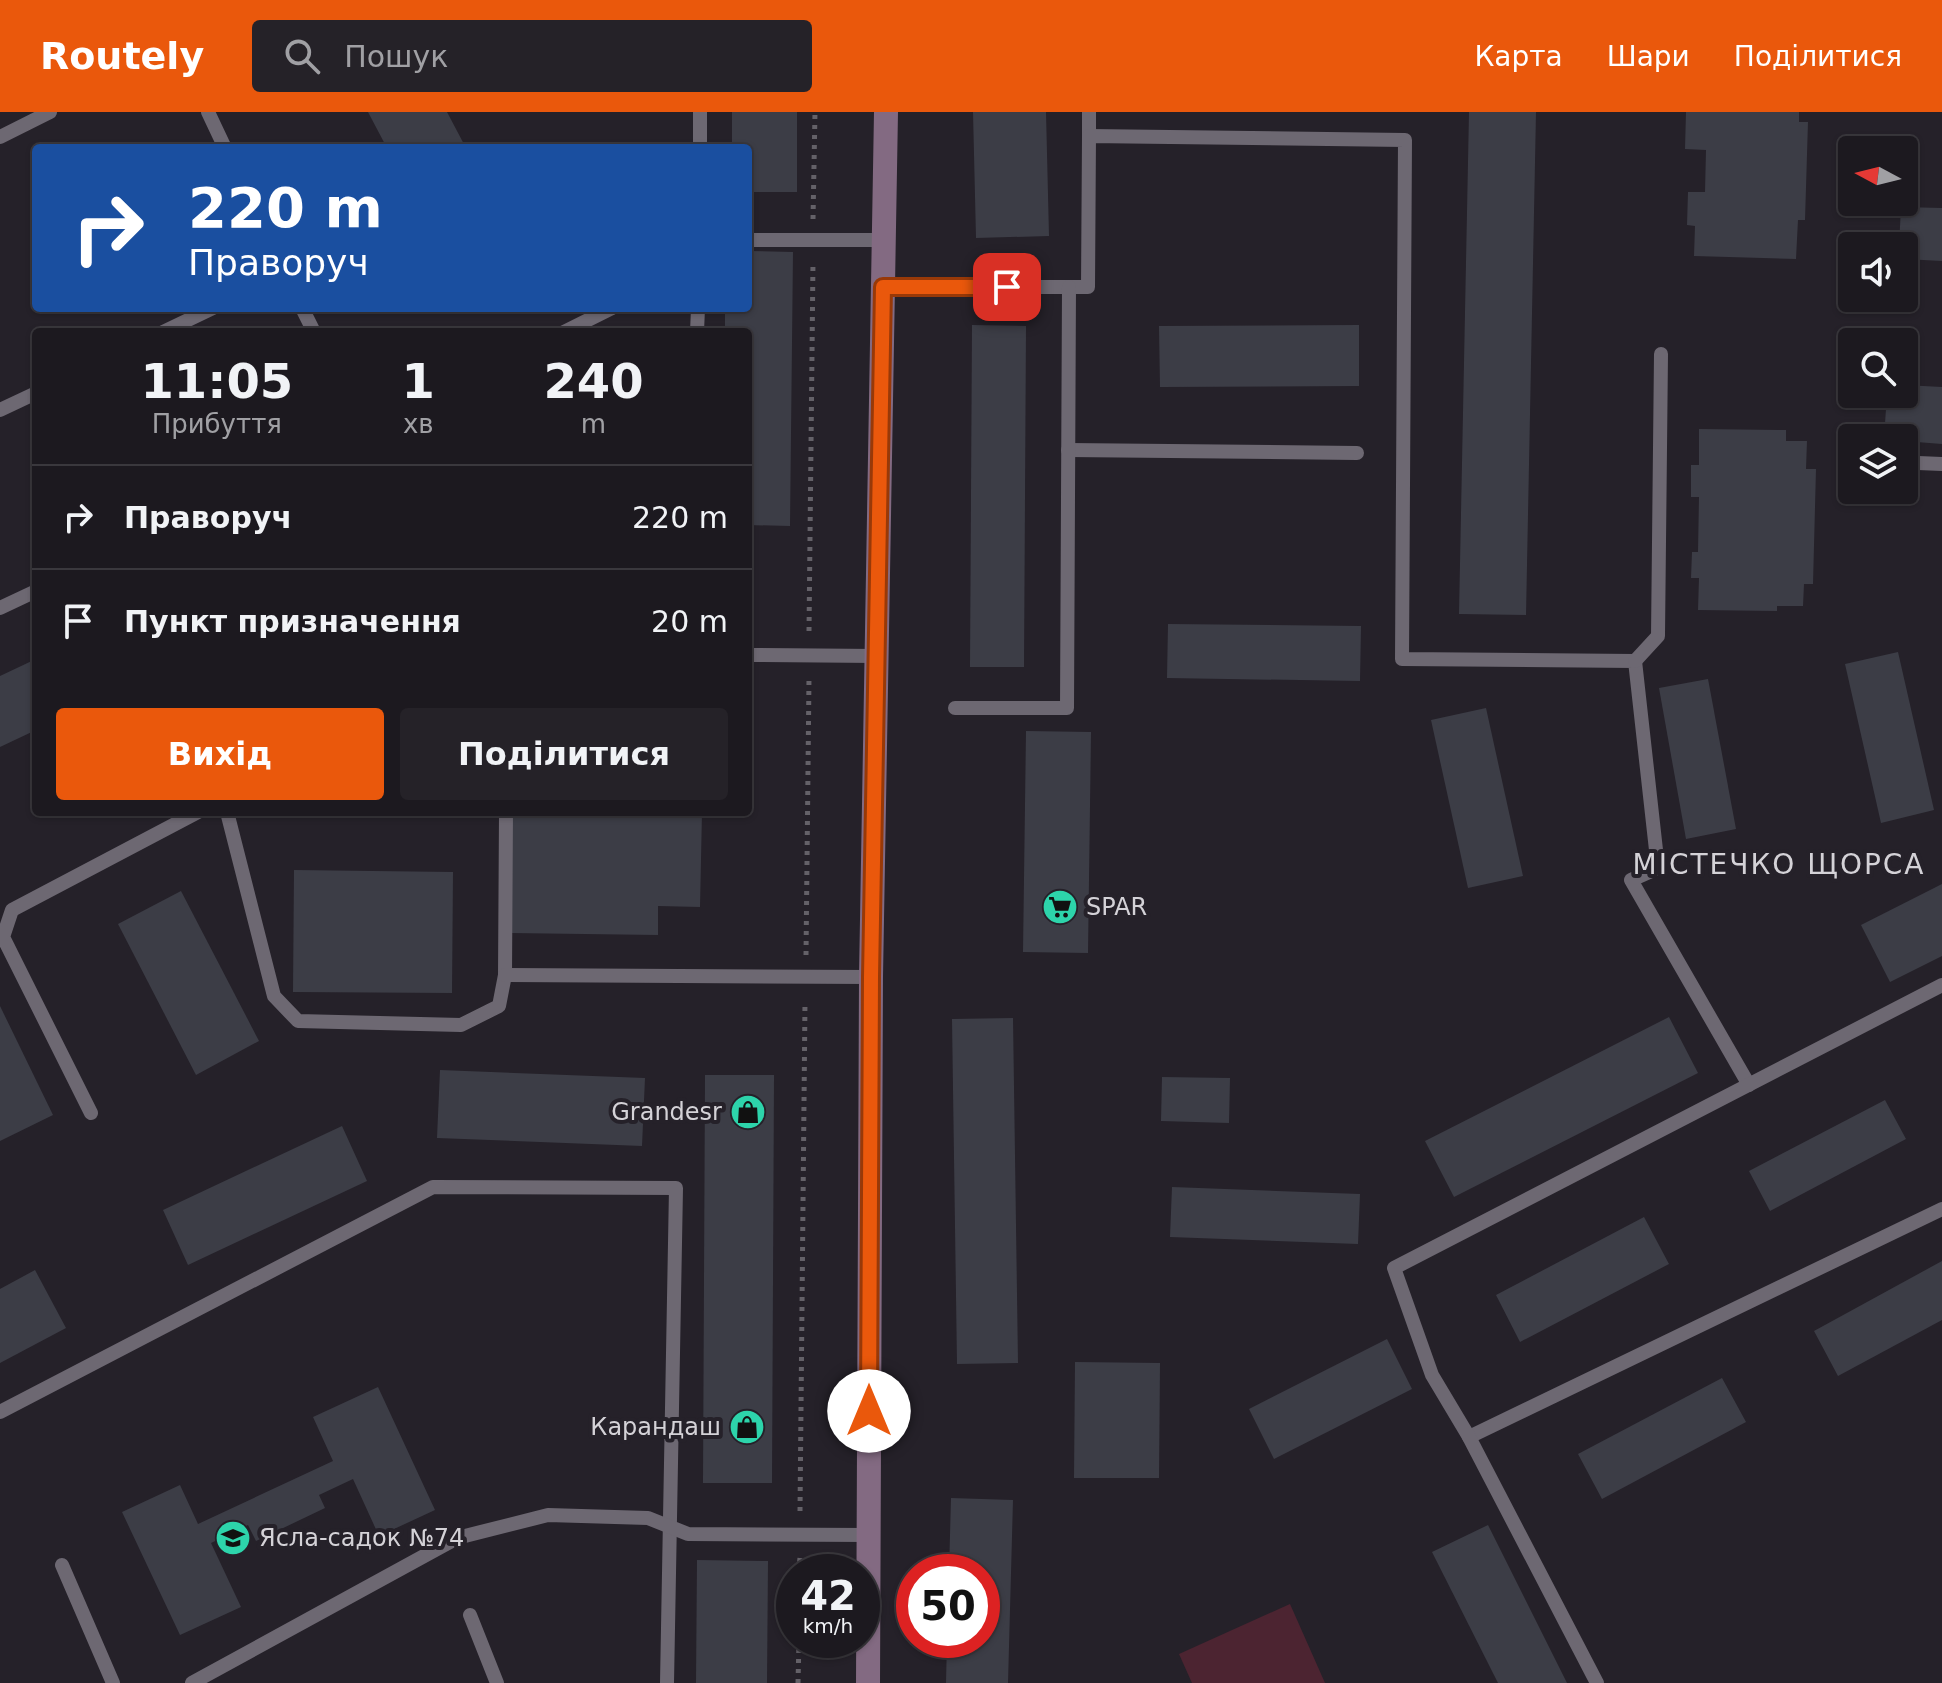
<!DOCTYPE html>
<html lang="uk">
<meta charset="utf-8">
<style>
body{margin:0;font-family:"DejaVu Sans",sans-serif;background:#252228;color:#f1f3f6;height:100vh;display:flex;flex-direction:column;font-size:30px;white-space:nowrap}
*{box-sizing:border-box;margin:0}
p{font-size:26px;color:#a0a0a4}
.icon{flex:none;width:44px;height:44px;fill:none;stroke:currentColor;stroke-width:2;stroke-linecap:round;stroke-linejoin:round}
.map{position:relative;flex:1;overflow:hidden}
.side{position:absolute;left:32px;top:216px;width:720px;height:488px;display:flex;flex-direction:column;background:#1c191f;border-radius:8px;box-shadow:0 2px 6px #0004,0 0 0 2px #3a383d}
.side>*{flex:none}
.hud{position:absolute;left:32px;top:32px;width:720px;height:168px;border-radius:8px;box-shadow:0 2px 6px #0004,0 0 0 2px #3a383d;background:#1a4fa0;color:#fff;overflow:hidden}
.needle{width:52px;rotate:277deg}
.fabs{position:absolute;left:1838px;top:24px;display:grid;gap:16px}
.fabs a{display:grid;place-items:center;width:80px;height:80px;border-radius:8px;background:#1c191f;box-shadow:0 2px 6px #0004,0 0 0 2px #3a383d;font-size:40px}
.speed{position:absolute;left:776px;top:1442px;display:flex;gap:16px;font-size:40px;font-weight:700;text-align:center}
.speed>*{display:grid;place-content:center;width:104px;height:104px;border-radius:50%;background:#1c191f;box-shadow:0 2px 6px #0004,0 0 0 2px #3a383d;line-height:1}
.speed small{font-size:20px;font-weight:400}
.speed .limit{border:12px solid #d22;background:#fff;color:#111}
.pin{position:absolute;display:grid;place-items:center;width:68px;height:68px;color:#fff;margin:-34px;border-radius:16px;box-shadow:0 4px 12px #0006}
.me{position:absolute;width:88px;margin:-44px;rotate:0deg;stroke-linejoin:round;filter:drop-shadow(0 0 6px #0008)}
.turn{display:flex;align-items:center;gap:28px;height:168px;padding:0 24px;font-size:36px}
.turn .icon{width:104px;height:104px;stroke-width:2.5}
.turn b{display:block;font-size:56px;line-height:68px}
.eta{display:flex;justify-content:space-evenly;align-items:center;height:136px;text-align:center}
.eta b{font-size:48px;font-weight:700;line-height:56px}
.button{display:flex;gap:16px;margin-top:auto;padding:16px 24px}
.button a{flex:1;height:92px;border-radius:8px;background:#ea580c;color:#fff;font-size:32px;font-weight:700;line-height:92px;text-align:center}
.button a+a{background:#252228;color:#f1f3f6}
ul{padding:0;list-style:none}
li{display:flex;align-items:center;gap:24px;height:104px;padding:0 24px;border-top:2px solid #3a383d}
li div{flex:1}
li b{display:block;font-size:30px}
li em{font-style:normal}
header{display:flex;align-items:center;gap:48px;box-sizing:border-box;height:112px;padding:0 40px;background:#ea580c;color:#fff}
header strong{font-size:38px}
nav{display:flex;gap:44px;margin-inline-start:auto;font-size:28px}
.search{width:560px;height:72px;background:#252228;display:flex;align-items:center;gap:20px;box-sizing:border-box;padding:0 28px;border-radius:8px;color:#a0a0a4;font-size:30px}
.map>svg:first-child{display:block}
.green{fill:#4c2431}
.building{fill:#3c3d46}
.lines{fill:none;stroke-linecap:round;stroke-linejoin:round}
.path{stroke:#646168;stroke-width:5;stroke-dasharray:4 6;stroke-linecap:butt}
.service{stroke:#6d6872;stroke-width:14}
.secondary{stroke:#836a82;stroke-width:24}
.route-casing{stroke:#983908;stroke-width:20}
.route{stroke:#ea580c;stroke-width:14}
.labels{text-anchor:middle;stroke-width:8;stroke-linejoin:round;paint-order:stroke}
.poi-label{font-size:24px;fill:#d4d2d7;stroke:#252129;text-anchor:start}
.quarter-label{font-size:28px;letter-spacing:2px;fill:#d4d2d7;stroke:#252129}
</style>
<header>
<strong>Routely</strong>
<div class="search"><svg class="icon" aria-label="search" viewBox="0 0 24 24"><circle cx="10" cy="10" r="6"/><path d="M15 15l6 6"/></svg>Пошук</div>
<nav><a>Карта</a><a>Шари</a><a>Поділитися</a></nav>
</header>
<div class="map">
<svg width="1942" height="1571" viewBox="0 0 1942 1571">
<rect width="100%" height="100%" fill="#252129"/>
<!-- green -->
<path class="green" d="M1290 1492 1325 1571H1192L1179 1542Z"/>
<!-- building -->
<g class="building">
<path d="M368 0H447L466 36H387Z"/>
<path d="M732 0H797V80H748V36H732Z"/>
<path d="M973 0H1046L1049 124 976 126Z"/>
<path d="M1469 0H1536L1526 503 1459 502Z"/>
<path d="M1686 0H1799V10H1808L1805 108H1798L1796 147 1694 144 1695 114 1687 113 1688 80H1705L1706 38 1685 37Z"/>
<path d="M1901 95 1942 96V149L1904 147V134H1899Z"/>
<path d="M748 139 793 140 790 414 748 413V220H725V196H748Z"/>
<path d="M972 213 1026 214 1024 555H970Z"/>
<path d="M1359 213V274L1160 275 1159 214Z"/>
<path d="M1904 273 1942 275V332L1904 329V326H1884L1887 282H1904Z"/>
<path d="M1699 317 1786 318V329H1807L1806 357H1816L1813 472H1804L1803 494H1777V499L1698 498 1699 466H1691L1692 440H1698L1699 385H1691V353H1699Z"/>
<path d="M1168 512 1361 514 1360 569 1167 566Z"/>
<path d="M1898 540 1934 698 1881 711 1845 552Z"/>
<path d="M36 547V618L0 635V564Z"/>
<path d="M1708 567 1736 717 1686 727 1659 576Z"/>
<path d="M1486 596 1523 764 1468 776 1431 608Z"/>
<path d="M1026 619 1091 620 1088 841 1023 840Z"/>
<path d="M512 700H702L700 795 658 794V823L510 821Z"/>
<path d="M294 758 453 760 452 881 293 880Z"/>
<path d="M1942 772V844L1890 870 1861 813Z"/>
<path d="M181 779 259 929 196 963 118 812Z"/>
<path d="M0 894 53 1003 0 1029Z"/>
<path d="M1669 905 1698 961 1454 1085 1425 1029Z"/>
<path d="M1013 906 1018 1251 957 1252 952 907Z"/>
<path d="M440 958 645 966 642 1034 437 1026Z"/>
<path d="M705 963H774L772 1371H703Z"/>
<path d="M1162 965 1230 966 1229 1011 1161 1009Z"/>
<path d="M1885 988 1906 1027 1770 1099 1749 1059Z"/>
<path d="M342 1014 367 1069 188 1153 163 1098Z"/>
<path d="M1172 1075 1360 1082 1358 1132 1170 1125Z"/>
<path d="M1644 1105 1669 1152 1520 1230 1496 1183Z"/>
<path d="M1942 1149V1208L1838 1264 1814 1219Z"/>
<path d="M35 1158 66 1216 0 1251V1177Z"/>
<path d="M1387 1227 1412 1277 1274 1347 1249 1297Z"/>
<path d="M1075 1250 1160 1251 1159 1366H1074Z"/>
<path d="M1722 1266 1746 1310 1602 1387 1578 1342Z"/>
<path d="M378 1275 435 1398 379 1424 353 1367 319 1383 325 1396 256 1429 248 1413 211 1431 241 1495 180 1523 122 1400 180 1373 198 1412 333 1349 313 1305Z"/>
<path d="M951 1386 1013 1388 1008 1571H946L947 1528H982V1460H949Z"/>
<path d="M1488 1413 1567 1571H1498L1432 1440Z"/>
<path d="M697 1448 768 1449 767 1571H696Z"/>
</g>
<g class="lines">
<!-- path -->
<g class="path">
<path d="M813 107 815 0"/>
<path d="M809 519 813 149"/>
<path d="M806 843 809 565"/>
<path d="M800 1399 805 889"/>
<path d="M799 1460 800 1445"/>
<path d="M798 1571 799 1528"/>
</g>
<!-- service -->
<g class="service">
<path d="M208 0 225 36"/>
<path d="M1089 0V24"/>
<path d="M0 25 50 0"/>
<path d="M700 36V0"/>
<path d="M748 128H884"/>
<path d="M883 175H1088L1089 24 1405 28 1402 547 1635 549 1658 756 1631 768 1749 973"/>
<path d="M302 196 314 220"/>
<path d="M163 220 213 196"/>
<path d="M564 220 612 196"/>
<path d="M697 220 698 196"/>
<path d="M0 298 36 281"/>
<path d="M1068 338 1357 341"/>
<path d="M1918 351 1942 352"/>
<path d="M0 496 36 479"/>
<path d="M748 543 877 544"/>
<path d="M1635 549 1658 524 1661 242"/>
<path d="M955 596H1067L1069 175"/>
<path d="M227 700 274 884 298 909 461 913 499 894 505 863 506 700"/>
<path d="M505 863 871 865"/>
<path d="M91 1001 3 825 12 798 198 700"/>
<path d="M0 1300 433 1075 676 1076 667 1571"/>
<path d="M1469 1325 1942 1097"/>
<path d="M62 1453 113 1571"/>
<path d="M470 1503 497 1571"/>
<path d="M192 1571 457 1426 548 1403 648 1406 688 1422 869 1423"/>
<path d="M1597 1571 1469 1325 1432 1263 1394 1156 1942 873"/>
</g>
<!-- secondary -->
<path class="secondary" d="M868 1571 871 865 886 0"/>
</g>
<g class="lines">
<defs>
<path id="route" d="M869 1299 871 865 883 175H1007"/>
</defs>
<!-- route casing -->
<use href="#route" class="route-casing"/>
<!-- route -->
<use href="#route" class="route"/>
</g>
<!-- icons -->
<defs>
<symbol id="supermarket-disc" viewBox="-11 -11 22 22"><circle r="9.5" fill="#2dd4ab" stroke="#252129"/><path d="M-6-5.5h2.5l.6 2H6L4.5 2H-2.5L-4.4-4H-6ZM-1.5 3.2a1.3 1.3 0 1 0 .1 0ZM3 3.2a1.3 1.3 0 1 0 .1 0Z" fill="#111"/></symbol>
<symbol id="shop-disc" viewBox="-11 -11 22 22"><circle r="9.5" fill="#2dd4ab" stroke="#252129"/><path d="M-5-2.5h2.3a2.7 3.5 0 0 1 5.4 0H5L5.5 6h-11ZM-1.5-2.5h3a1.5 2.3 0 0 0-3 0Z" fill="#111"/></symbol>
<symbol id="school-disc" viewBox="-11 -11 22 22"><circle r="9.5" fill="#2dd4ab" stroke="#252129"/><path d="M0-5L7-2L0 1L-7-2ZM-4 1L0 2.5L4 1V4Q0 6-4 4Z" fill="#111"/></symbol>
</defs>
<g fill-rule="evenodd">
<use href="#supermarket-disc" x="1040" y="775" width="40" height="40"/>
<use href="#shop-disc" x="728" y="980" width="40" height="40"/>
<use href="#shop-disc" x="727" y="1295" width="40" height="40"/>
<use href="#school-disc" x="213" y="1406" width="40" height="40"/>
</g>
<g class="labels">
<!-- poi labels -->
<g class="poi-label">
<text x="1086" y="803">SPAR</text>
<text x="722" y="1008" text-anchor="end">Grandesr</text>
<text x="721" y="1323" text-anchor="end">Карандаш</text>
<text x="259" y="1434">Ясла-садок №74</text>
</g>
<!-- quarter labels -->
<g class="quarter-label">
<text x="1779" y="762">МІСТЕЧКО ЩОРСА</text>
</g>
</g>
</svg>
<div class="fabs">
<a><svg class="needle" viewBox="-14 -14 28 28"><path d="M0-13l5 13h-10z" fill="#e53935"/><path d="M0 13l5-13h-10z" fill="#a0a0a4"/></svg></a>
<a><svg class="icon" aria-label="sound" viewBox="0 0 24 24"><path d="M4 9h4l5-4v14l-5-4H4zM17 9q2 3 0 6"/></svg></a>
<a><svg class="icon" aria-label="search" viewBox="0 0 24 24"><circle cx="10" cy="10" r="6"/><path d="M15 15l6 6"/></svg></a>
<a><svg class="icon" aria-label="layers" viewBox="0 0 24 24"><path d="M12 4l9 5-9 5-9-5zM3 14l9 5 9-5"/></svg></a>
</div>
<div class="speed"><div>42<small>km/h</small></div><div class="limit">50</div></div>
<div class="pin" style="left:1007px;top:175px;background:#d93025"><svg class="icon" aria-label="arrive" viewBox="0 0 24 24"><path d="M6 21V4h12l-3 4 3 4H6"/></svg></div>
<svg class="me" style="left:869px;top:1299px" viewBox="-20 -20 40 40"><circle r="19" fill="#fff"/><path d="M0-13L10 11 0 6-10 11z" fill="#ea580c"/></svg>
<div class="hud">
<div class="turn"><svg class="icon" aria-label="right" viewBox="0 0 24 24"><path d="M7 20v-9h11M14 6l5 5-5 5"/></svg><div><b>220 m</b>Праворуч</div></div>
</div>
<section class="side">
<div class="eta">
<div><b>11:05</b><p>Прибуття</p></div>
<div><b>1</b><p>хв</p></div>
<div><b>240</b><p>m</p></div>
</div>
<ul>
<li><svg class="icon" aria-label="right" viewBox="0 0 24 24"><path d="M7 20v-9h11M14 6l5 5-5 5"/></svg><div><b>Праворуч</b></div><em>220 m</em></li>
<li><svg class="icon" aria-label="arrive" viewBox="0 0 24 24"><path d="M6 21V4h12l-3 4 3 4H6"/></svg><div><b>Пункт призначення</b></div><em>20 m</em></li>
</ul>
<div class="button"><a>Вихід</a><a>Поділитися</a></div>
</section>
</div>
